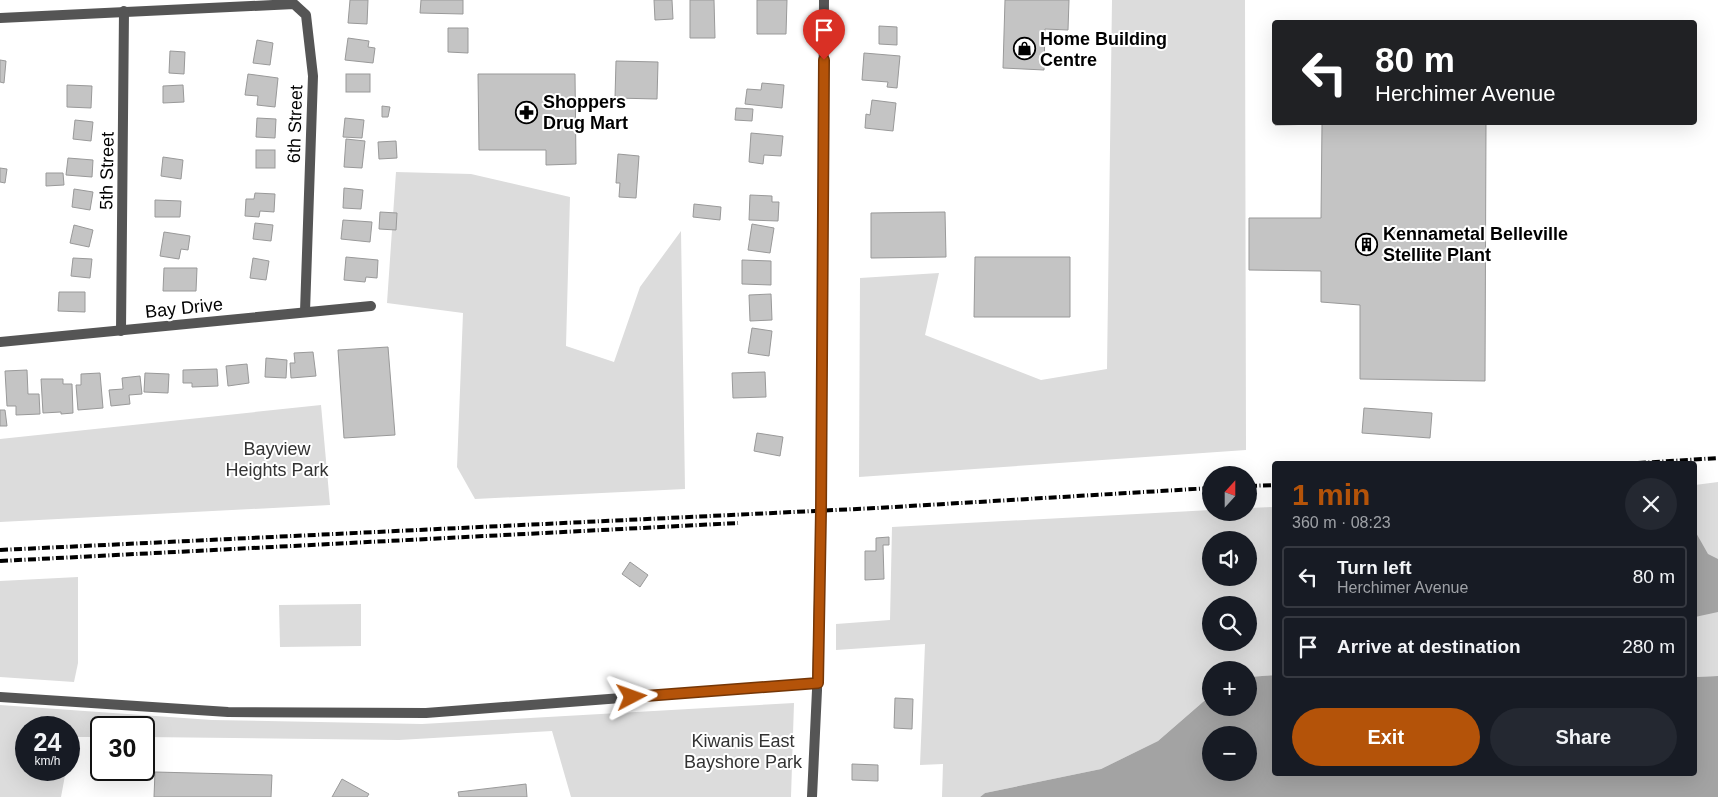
<!DOCTYPE html>
<meta charset="utf-8">
<style>
body{margin:0;font-family:Helvetica,sans-serif;background:#242831;color:#f1f3f6;height:100vh;display:flex;flex-direction:column;font-size:19px;white-space:nowrap}
*{box-sizing:border-box;margin:0}
p{font-size:16px;color:#9ea1a6}
.icon{flex:none;width:28px;height:28px;fill:none;stroke:currentColor;stroke-width:2;stroke-linecap:round;stroke-linejoin:round}
.map{position:relative;flex:1;overflow:hidden}
.sheet{position:absolute;left:1272px;top:461px;width:425px;height:315px;display:flex;flex-direction:column;background:#171b24;border-radius:5px;box-shadow:0 5px 20px #0002}
.sheet>*{flex:none}
.guide{position:absolute;left:1272px;top:20px;width:425px;height:105px;border-radius:5px;box-shadow:0 5px 20px #0002;background:#202124;color:#fff;overflow:hidden}
.needle{width:32px;rotate:21deg}
.controls{position:absolute;left:1202px;top:466px;display:grid;gap:10px}
.controls a{display:grid;place-items:center;width:55px;height:55px;border-radius:50%;background:#171b24;box-shadow:0 5px 20px #0002;font-size:25px}
.speed{position:absolute;left:15px;top:716px;display:flex;gap:10px;font-size:25px;font-weight:700;text-align:center}
.speed>*{display:grid;place-content:center;width:65px;height:65px;border-radius:50%;background:#171b24;box-shadow:0 5px 20px #0002;line-height:1}
.speed small{font-size:12px;font-weight:400}
.speed .limit{border:2px solid #111;border-radius:8px;background:#fff;color:#111}
.pin{position:absolute;display:grid;place-items:center;width:42px;height:42px;color:#fff;margin:-51px -21px;border-radius:50% 50% 50% 0;rotate:-45deg;box-shadow:0 0 5px #0007}
.pin .icon{rotate:45deg}
.me{position:absolute;width:55px;margin:-28px;rotate:86deg;stroke-linejoin:round;filter:drop-shadow(0 0 4px #0008)}
.turn{display:flex;align-items:center;gap:18px;height:105px;padding:0 20px;font-size:22px}
.turn .icon{width:65px;height:65px;stroke-width:2.5}
.turn b{display:block;font-size:35px;line-height:42px}
.round{display:grid;place-items:center;flex:none;width:52px;height:52px;border-radius:26px;background:#242831}
.overview{display:flex;align-items:center;justify-content:space-between;height:85px;padding:0 20px}
h1{font-size:30px;font-weight:700;line-height:38px;color:#b45309}
.button{display:flex;gap:10px;margin-top:auto;padding:10px 20px}
.button a{flex:1;height:58px;border-radius:30px;background:#b45309;color:#fff;font-size:20px;font-weight:700;line-height:58px;text-align:center}
.button a+a{background:#242831;color:#f1f3f6}
ul{padding:0;list-style:none}
li{display:flex;align-items:center;gap:15px;height:62px;margin:0 10px 8px;padding:0 10px;border:2px solid #363941;border-radius:5px}
li div{flex:1}
li b{display:block;font-size:19px}
li em{font-style:normal}
.map>svg:first-child{display:block}
.green{fill:#dcdcdc;fill-rule:evenodd}
.water{fill:#a3a3a3;fill-rule:evenodd}
.building{fill:#c4c4c4;stroke:#999}
.lines{fill:none;stroke-linecap:round;stroke-linejoin:round}
.minor{stroke:#555;stroke-width:10}
.rail{stroke:#000;stroke-width:4;stroke-dasharray:8 2.5 1 2.5;stroke-linecap:butt}
.route-casing{stroke:#753606;stroke-width:12}
.route{stroke:#b45309;stroke-width:9}
.labels{text-anchor:middle;stroke-width:4;stroke-linejoin:round;paint-order:stroke}
.poi-label{font-size:18px;font-weight:bold;fill:#000;stroke:#fff;text-anchor:start}
.street-label{font-size:18px;fill:#000;stroke:#fff}
.park-label{font-size:18px;fill:#333;stroke:#fff}
</style>
<div class="map">
<svg width="1718" height="797" viewBox="0 0 1718 797">
<rect width="100%" height="100%" fill="#fff"/>
<!-- green -->
<g class="green">
<path d="M1112 0H1245L1246 450 859 477 860 278 939 273 925 335 1041 380 1107 369Z"/>
<path d="M396 172 471 174 570 197 566 346 614 362 640 287 681 231 685 489 475 499 457 467 463 313 387 303Z"/>
<path d="M321 405 330 505 0 522V439Z"/>
<path d="M1718 482V676L1695 677V485Z"/>
<path d="M1275 507V675L1249 677V670H1211V695L1158 741 1101 769 985 793 980 797H942L943 764 920 765 925 644 836 650V624L890 620 892 527 1211 510V512H1249V508ZM1211 540H1249V578H1211ZM1211 605H1249V642H1211Z"/>
<path d="M78 577V663L74 682 0 677V581Z"/>
<path d="M361 604V646L280 647 279 605Z"/>
<path d="M794 703 791 797H571L552 731 399 740 144 737V728H101V737H72L69 753V728H26V770H66L61 797H0V705L212 720 422 724Z"/>
</g>
<!-- water -->
<g class="water">
<path d="M1695 531 1708 554 1718 559V612L1695 617Z"/>
<path d="M1275 675V774H1695V677L1718 676V797H980L985 793 1101 769 1158 741 1211 695V708H1249V677ZM1211 735H1249V772H1211Z"/>
</g>
<!-- building -->
<g class="building">
<path d="M350 0H368L367 24 348 23Z"/>
<path d="M421 0H463V14L420 13Z"/>
<path d="M654 0H672L673 19 655 20Z"/>
<path d="M690 0H714L715 38H690Z"/>
<path d="M757 0H787L786 34H757Z"/>
<path d="M1005 0H1069L1068 30 1045 29 1044 70 1003 68Z"/>
<path d="M879 26 897 27V45L879 44Z"/>
<path d="M448 28H468V53L448 52Z"/>
<path d="M348 38 369 41 368 47 375 48 373 63 345 60Z"/>
<path d="M257 40 273 43 270 65 253 63Z"/>
<path d="M170 51 185 52 184 74 169 73Z"/>
<path d="M864 53 900 56 897 88 887 87 888 82 862 80Z"/>
<path d="M0 60 6 61 4 83 0 82Z"/>
<path d="M616 61 658 62 657 99 615 98Z"/>
<path d="M248 74 278 78 275 107 257 105 258 96 245 95Z"/>
<rect x="346" y="74" width="24" height="18"/>
<path d="M478 74H575L576 164 546 165V150H479Z"/>
<path d="M762 83 784 85 782 108 745 104 747 89 761 90Z"/>
<path d="M67 85 92 86 91 108 67 107Z"/>
<path d="M183 85 184 102 163 103V86Z"/>
<path d="M872 100 896 103 893 131 865 128 866 114 870 115Z"/>
<path d="M382 106 390 107 388 117H382Z"/>
<path d="M736 108 753 109 752 121 735 120Z"/>
<path d="M257 118 276 119 275 138 256 137Z"/>
<path d="M345 118 364 120 362 138 343 137Z"/>
<path d="M75 120 93 122 91 141 73 139Z"/>
<path d="M1275 121V122H1486L1485 381 1360 379V305L1321 302V271L1249 270V218H1321L1322 124 1275 125Z"/>
<path d="M751 133 783 136 781 156 764 155 763 164 749 162Z"/>
<path d="M346 139 365 141 362 168 344 167Z"/>
<path d="M396 141 397 158 379 159 378 142Z"/>
<rect x="256" y="150" width="19" height="18"/>
<path d="M618 154 639 156 636 198 619 197 620 183H616Z"/>
<path d="M163 157 183 160 181 179 161 176Z"/>
<path d="M68 158 93 160 92 177 66 175Z"/>
<path d="M0 168 7 169 5 183 0 182Z"/>
<path d="M46 173H63L64 185 46 186Z"/>
<path d="M344 188 363 190 361 209 343 208Z"/>
<path d="M74 189 93 192 90 210 72 207Z"/>
<path d="M255 193 275 194 274 212 260 211 259 217 245 216 246 199H254Z"/>
<path d="M750 195 772 196V202H779L778 221 749 220Z"/>
<path d="M155 200 181 201 180 217H155Z"/>
<path d="M694 204 721 207 720 220 693 217Z"/>
<path d="M380 212 397 213 396 230 379 229Z"/>
<path d="M945 212 946 257 871 258V213Z"/>
<path d="M343 220 372 222 370 242 341 239Z"/>
<path d="M255 223 273 225 271 241 253 239Z"/>
<path d="M752 224 774 228 770 253 748 250Z"/>
<path d="M74 225 93 230 89 247 70 243Z"/>
<path d="M164 232 190 236 188 250 181 249 179 259 160 256Z"/>
<path d="M346 257 378 260 377 278 366 277 365 282 344 280Z"/>
<path d="M975 257H1070V317H974Z"/>
<path d="M73 258 92 259 90 278 71 276Z"/>
<path d="M253 258 269 261 266 280 250 278Z"/>
<path d="M742 260 771 261V285L742 284Z"/>
<path d="M164 268H197L196 291H163Z"/>
<path d="M59 292H85V312L58 311Z"/>
<path d="M771 294 772 320 750 321 749 295Z"/>
<path d="M752 328 772 331 769 356 748 353Z"/>
<path d="M388 347 395 435 344 438 338 350Z"/>
<path d="M313 352 316 376 291 378 290 363H295L294 353Z"/>
<path d="M266 358 287 360 286 378 265 377Z"/>
<path d="M247 364 249 383 228 386 226 366Z"/>
<path d="M217 369 218 386 192 387V383H183V370Z"/>
<path d="M27 370 28 394H39L40 414 16 415V406H7L5 371Z"/>
<path d="M765 372 766 397 733 398 732 373Z"/>
<path d="M100 373 103 408 78 410 76 385H81V374Z"/>
<path d="M145 373 169 374 168 393 144 392Z"/>
<path d="M140 376 142 394 129 395 130 404 111 406 109 390 123 389 122 378Z"/>
<path d="M41 379H63V384H72L73 413 61 414V412L43 413Z"/>
<path d="M1364 408 1432 413 1430 438 1362 433Z"/>
<path d="M0 410H5L7 426H0Z"/>
<path d="M757 433 783 437 780 456 754 451Z"/>
<path d="M889 537V545H883L884 579 865 580V551H876V538Z"/>
<path d="M630 562 648 575 640 587 622 574Z"/>
<path d="M895 698 913 699 912 729 894 728Z"/>
<path d="M852 764 878 765V781L852 780Z"/>
<path d="M155 772 272 775 271 797H154Z"/>
<path d="M342 779 369 794 367 797H332Z"/>
<path d="M526 784 527 797H459L458 792Z"/>
</g>
<g class="lines">
<!-- minor -->
<g class="minor">
<path d="M0 18 294 4 306 15 313 76 305 312"/>
<path d="M121 331 124 11"/>
<path d="M0 342 371 306"/>
<path d="M0 697 228 712 426 713 817 683"/>
<path d="M812 797 817 690 821 511 824 0"/>
</g>
<!-- rail -->
<g class="rail">
<path d="M1624 464 1718 458"/>
<path d="M1249 486 1275 485"/>
<path d="M0 550 877 508 1211 488"/>
<path d="M0 561 738 523"/>
</g>
</g>
<g class="lines">
<defs>
<path id="route" d="M632 697 818 683 821 511 824 60"/>
</defs>
<!-- route casing -->
<use href="#route" class="route-casing"/>
<!-- route -->
<use href="#route" class="route"/>
</g>
<!-- icons -->
<defs>
<symbol id="shop-ring" viewBox="-11 -11 22 22"><circle r="9.5" fill="#fff" stroke="#000" stroke-width="1.5"/><path d="M-5-2.5h2.3a2.7 3.5 0 0 1 5.4 0H5L5.5 6h-11ZM-1.5-2.5h3a1.5 2.3 0 0 0-3 0Z" fill="#000"/></symbol>
<symbol id="pharmacy-ring" viewBox="-11 -11 22 22"><circle r="9.5" fill="#fff" stroke="#000" stroke-width="1.5"/><path d="M-2-6h4v4h4v4h-4v4h-4v-4h-4v-4h4Z" fill="#000"/></symbol>
<symbol id="building-ring" viewBox="-11 -11 22 22"><circle r="9.5" fill="#fff" stroke="#000" stroke-width="1.5"/><path d="M-4-6H4V6H1V3H-1V6H-4ZM-2.5-4.3h1.7v1.8h-1.7ZM.8-4.3h1.7v1.8H.8ZM-2.5-1h1.7V.8h-1.7ZM.8-1h1.7V.8H.8Z" fill="#000"/></symbol>
</defs>
<g fill-rule="evenodd">
<use href="#shop-ring" x="1012" y="36" width="25" height="25"/>
<use href="#pharmacy-ring" x="514" y="100" width="25" height="25"/>
<use href="#building-ring" x="1354" y="232" width="25" height="25"/>
</g>
<g class="labels">
<!-- poi labels -->
<g class="poi-label">
<text x="1040" y="45">Home Building<tspan x="1040" dy="21">Centre</tspan></text>
<text x="543" y="108">Shoppers<tspan x="543" dy="21">Drug Mart</tspan></text>
<text x="1383" y="240">Kennametal Belleville<tspan x="1383" dy="21">Stellite Plant</tspan></text>
</g>
<!-- street labels -->
<g class="street-label">
<text transform="translate(295 124) rotate(-88)" y="6">6th Street</text>
<text transform="translate(107 171) rotate(-89)" y="6">5th Street</text>
<text transform="translate(184 308) rotate(-6)" y="6">Bay Drive</text>
</g>
<!-- park labels -->
<g class="park-label">
<text x="277" y="455">Bayview<tspan x="277" dy="21">Heights Park</tspan></text>
<text x="743" y="747">Kiwanis East<tspan x="743" dy="21">Bayshore Park</tspan></text>
</g>
</g>
</svg>
<div class="controls">
<a><svg class="needle" viewBox="-14 -14 28 28"><path d="M0-13l5 13h-10z" fill="#e53935"/><path d="M0 13l5-13h-10z" fill="#9ea1a6"/></svg></a>
<a><svg class="icon" aria-label="sound" viewBox="0 0 24 24"><path d="M4 9h4l5-4v14l-5-4H4zM17 9q2 3 0 6"/></svg></a>
<a><svg class="icon" aria-label="search" viewBox="0 0 24 24"><circle cx="10" cy="10" r="6"/><path d="M15 15l6 6"/></svg></a>
<a>+</a>
<a>−</a>
</div>
<div class="speed"><div>24<small>km/h</small></div><div class="limit">30</div></div>
<div class="pin" style="left:824px;top:60px;background:#d93025"><svg class="icon" aria-label="arrive" viewBox="0 0 24 24"><path d="M6 21V4h12l-3 4 3 4H6"/></svg></div>
<svg class="me" style="left:632px;top:697px" viewBox="-20 -20 40 40"><path d="M0-17L14 15 0 8-14 15z" fill="#b45309" stroke="#fff" stroke-width="4"/></svg>
<div class="guide">
<div class="turn"><svg class="icon" aria-label="left" viewBox="0 0 24 24"><path d="M17 20v-9H6M10 6l-5 5 5 5"/></svg><div><b>80 m</b>Herchimer Avenue</div></div>
</div>
<section class="sheet">
<div class="overview"><div><h1>1 min</h1><p>360 m · 08:23</p></div><a class="round"><svg class="icon" aria-label="close" viewBox="0 0 24 24"><path d="M6 6l12 12M18 6L6 18"/></svg></a></div>
<ul>
<li><svg class="icon" aria-label="left" viewBox="0 0 24 24"><path d="M17 20v-9H6M10 6l-5 5 5 5"/></svg><div><b>Turn left</b><p>Herchimer Avenue</p></div><em>80 m</em></li>
<li><svg class="icon" aria-label="arrive" viewBox="0 0 24 24"><path d="M6 21V4h12l-3 4 3 4H6"/></svg><div><b>Arrive at destination</b></div><em>280 m</em></li>
</ul>
<div class="button"><a>Exit</a><a>Share</a></div>
</section>
</div>
